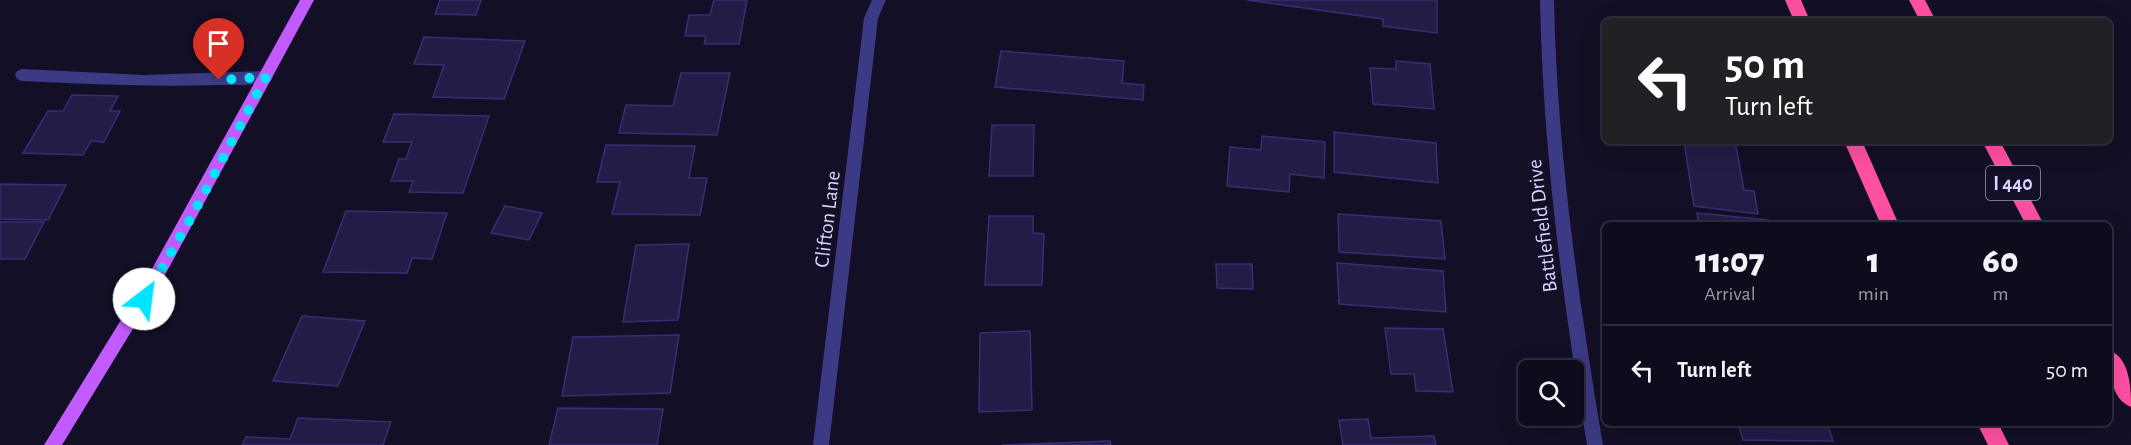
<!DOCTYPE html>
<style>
body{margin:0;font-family:"Alegreya Sans",sans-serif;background:#171425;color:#f1f3f6;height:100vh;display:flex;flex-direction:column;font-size:22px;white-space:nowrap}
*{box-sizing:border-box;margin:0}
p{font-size:20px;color:#9b9ba3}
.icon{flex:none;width:33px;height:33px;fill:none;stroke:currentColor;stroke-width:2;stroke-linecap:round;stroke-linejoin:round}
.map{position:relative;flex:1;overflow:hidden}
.side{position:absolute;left:1602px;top:222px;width:510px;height:204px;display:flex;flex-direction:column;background:#0e0b1c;border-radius:9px;box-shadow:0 6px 24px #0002,0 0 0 2px #2e2b3b}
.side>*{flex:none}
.top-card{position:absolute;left:1602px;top:18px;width:510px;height:126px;border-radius:9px;box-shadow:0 6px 24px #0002,0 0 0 2px #2e2b3b;background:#202124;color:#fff;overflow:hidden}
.controls{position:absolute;left:1518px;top:360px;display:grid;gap:12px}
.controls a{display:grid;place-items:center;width:66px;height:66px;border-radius:9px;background:#0e0b1c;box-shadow:0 6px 24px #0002,0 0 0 2px #2e2b3b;font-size:30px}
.pin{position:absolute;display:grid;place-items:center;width:51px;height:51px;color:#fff;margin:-62px -26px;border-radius:50% 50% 50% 0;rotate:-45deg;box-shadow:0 0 6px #0007}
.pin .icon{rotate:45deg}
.me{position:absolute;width:66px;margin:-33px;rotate:30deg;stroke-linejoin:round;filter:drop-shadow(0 0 4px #0008)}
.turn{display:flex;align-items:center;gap:21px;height:126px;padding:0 24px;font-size:27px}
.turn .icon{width:78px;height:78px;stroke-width:2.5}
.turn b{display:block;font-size:42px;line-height:51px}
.eta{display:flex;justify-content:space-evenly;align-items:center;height:102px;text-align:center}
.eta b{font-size:36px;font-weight:800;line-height:42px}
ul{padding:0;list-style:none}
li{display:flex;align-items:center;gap:18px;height:90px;padding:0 24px;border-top:2px solid #2e2b3b}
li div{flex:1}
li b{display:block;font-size:22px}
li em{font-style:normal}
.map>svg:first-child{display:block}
.building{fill:#241b47;stroke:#3b2d73;stroke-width:1.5}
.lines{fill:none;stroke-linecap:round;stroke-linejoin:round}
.lane{fill:#3d3a85;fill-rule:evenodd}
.street{fill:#3d3a85;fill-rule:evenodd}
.primary{fill:#c25bff;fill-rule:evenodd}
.highway{fill:#ff4fa3;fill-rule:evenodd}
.route{stroke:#00e5ff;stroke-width:10;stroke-dasharray:0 18}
.labels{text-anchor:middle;stroke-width:6;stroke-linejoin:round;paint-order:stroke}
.shield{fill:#130f26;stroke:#9e99be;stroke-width:1.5}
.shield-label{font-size:20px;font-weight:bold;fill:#d9d4ff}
.street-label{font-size:21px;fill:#d9d4ff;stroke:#130f26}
</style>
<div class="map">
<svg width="2131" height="445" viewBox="0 0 2131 445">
<rect width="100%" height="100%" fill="#130f26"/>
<!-- building -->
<g class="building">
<path d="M440 0H481L476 15 435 14Z"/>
<path d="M714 0H747L739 44H704L706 36H685L689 15H710Z"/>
<path d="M1247 0H1437V33L1383 26V19Z"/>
<path d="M424 37 525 41 504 99 433 97 444 65 414 64Z"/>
<path d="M1001 51 1124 61 1122 83 1144 85 1143 100 995 87Z"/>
<path d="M1396 61 1430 64 1434 109 1373 104 1370 68 1396 69Z"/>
<path d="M681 73H730L717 135 619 133 626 105 673 106Z"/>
<path d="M72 95 118 96 110 111H120L104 142 91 141 83 155 23 153 48 111H63Z"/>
<path d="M394 114 489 116 463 193 409 192 413 181H391L399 159H406L412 142H383Z"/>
<path d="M992 125H1034L1033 176H989Z"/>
<path d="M1334 132 1436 143 1438 183 1334 172Z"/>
<path d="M1262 136 1325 142 1324 178 1290 174 1289 192 1227 186 1230 147 1261 150Z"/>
<path d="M1684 141H1735L1744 190 1754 191 1758 214 1694 206Z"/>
<path d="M606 145 695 146 689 178H707L700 215 612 214 620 182H597Z"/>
<path d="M0 184 66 185 48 220 0 219Z"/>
<path d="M505 206 542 213 529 240 491 233Z"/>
<path d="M346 211 447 213 432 259 412 258 407 273 323 272Z"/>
<path d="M1697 213 1768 220 1769 225H1699Z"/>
<path d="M1338 214 1441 221 1445 259 1339 252Z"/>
<path d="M989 216H1033V233L1044 234 1042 285H985Z"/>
<path d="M0 222H44L25 259H0Z"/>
<path d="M689 244 678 320 623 322 636 245Z"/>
<path d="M1337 263 1443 271 1446 312 1339 304Z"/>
<path d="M1216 264H1252L1253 289 1217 288Z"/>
<path d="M302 316 365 321 338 386 273 381Z"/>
<path d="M1385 328 1443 329 1453 392 1416 391 1414 374H1391Z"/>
<path d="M1030 331 1032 410 979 412 980 333Z"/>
<path d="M679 335 670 393 562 396 573 337Z"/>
<path d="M558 408 663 409 657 445H549Z"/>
<path d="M298 418 391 422 383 445H242L246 437 290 439Z"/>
<path d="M1368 419 1371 438 1434 436 1436 445H1343L1339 420Z"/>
<path d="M1738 423H1827L1833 441 1743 440Z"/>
<path d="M1110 441 1111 445H1002Z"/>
</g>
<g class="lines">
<!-- lane -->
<path class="lane" d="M22 69 144 75 266 71 271 73 273 77 271 81C254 86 233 85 216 85 151 87 87 84 22 81L17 79 15 75 17 71Z"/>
<!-- street -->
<g class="street">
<path d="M872 0H886L878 18 829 445H813L864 18Z"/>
<path d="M1540 0H1554C1557 150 1578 297 1603 445H1587C1562 297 1543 150 1540 0Z"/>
</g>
<!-- primary -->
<path class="primary" d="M300 0H314L159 286 62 445H44L148 276Z"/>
<!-- highway -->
<g class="highway">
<path d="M1785 0H1801L1810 21H1794Z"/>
<path d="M1909 0H1925L1936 21H1920Z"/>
<path d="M1844 141H1862L1899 225H1881Z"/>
<path d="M1982 141H2000L2044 225H2026Z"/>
<path d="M2109 350C2130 358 2131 388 2131 407 2110 399 2109 369 2109 350Z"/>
<path d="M1977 423H1998L2009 445H1988Z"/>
</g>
</g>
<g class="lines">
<!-- route -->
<path class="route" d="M144 299 192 216 266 77 219 80"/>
</g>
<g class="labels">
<!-- shield labels -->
<rect class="shield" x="1986" y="166" width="54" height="34" rx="4.5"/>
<g class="shield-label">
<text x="2013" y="190">I 440</text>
</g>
<!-- street labels -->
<g class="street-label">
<text transform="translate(827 219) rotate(-83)" y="7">Clifton Lane</text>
<text transform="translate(1542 226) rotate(-97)" y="7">Battlefield Drive</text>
</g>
</g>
</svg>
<div class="controls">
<a><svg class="icon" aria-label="search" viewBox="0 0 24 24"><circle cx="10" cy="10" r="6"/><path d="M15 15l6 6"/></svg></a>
</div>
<div class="pin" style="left:219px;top:80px;background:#d93025"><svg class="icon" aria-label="arrive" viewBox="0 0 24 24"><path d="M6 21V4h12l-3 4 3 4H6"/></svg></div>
<svg class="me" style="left:144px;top:299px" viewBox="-20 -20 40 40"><circle r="19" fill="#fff"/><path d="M0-13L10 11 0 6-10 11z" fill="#00e5ff"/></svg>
<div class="top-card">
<div class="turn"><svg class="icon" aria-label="left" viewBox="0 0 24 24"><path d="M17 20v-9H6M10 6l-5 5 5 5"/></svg><div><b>50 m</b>Turn left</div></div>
</div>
<section class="side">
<div class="eta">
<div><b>11:07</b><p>Arrival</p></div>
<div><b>1</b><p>min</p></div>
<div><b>60</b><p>m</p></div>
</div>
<ul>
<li><svg class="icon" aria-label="left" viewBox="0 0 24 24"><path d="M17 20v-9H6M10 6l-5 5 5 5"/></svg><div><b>Turn left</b></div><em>50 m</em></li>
</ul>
</section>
</div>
